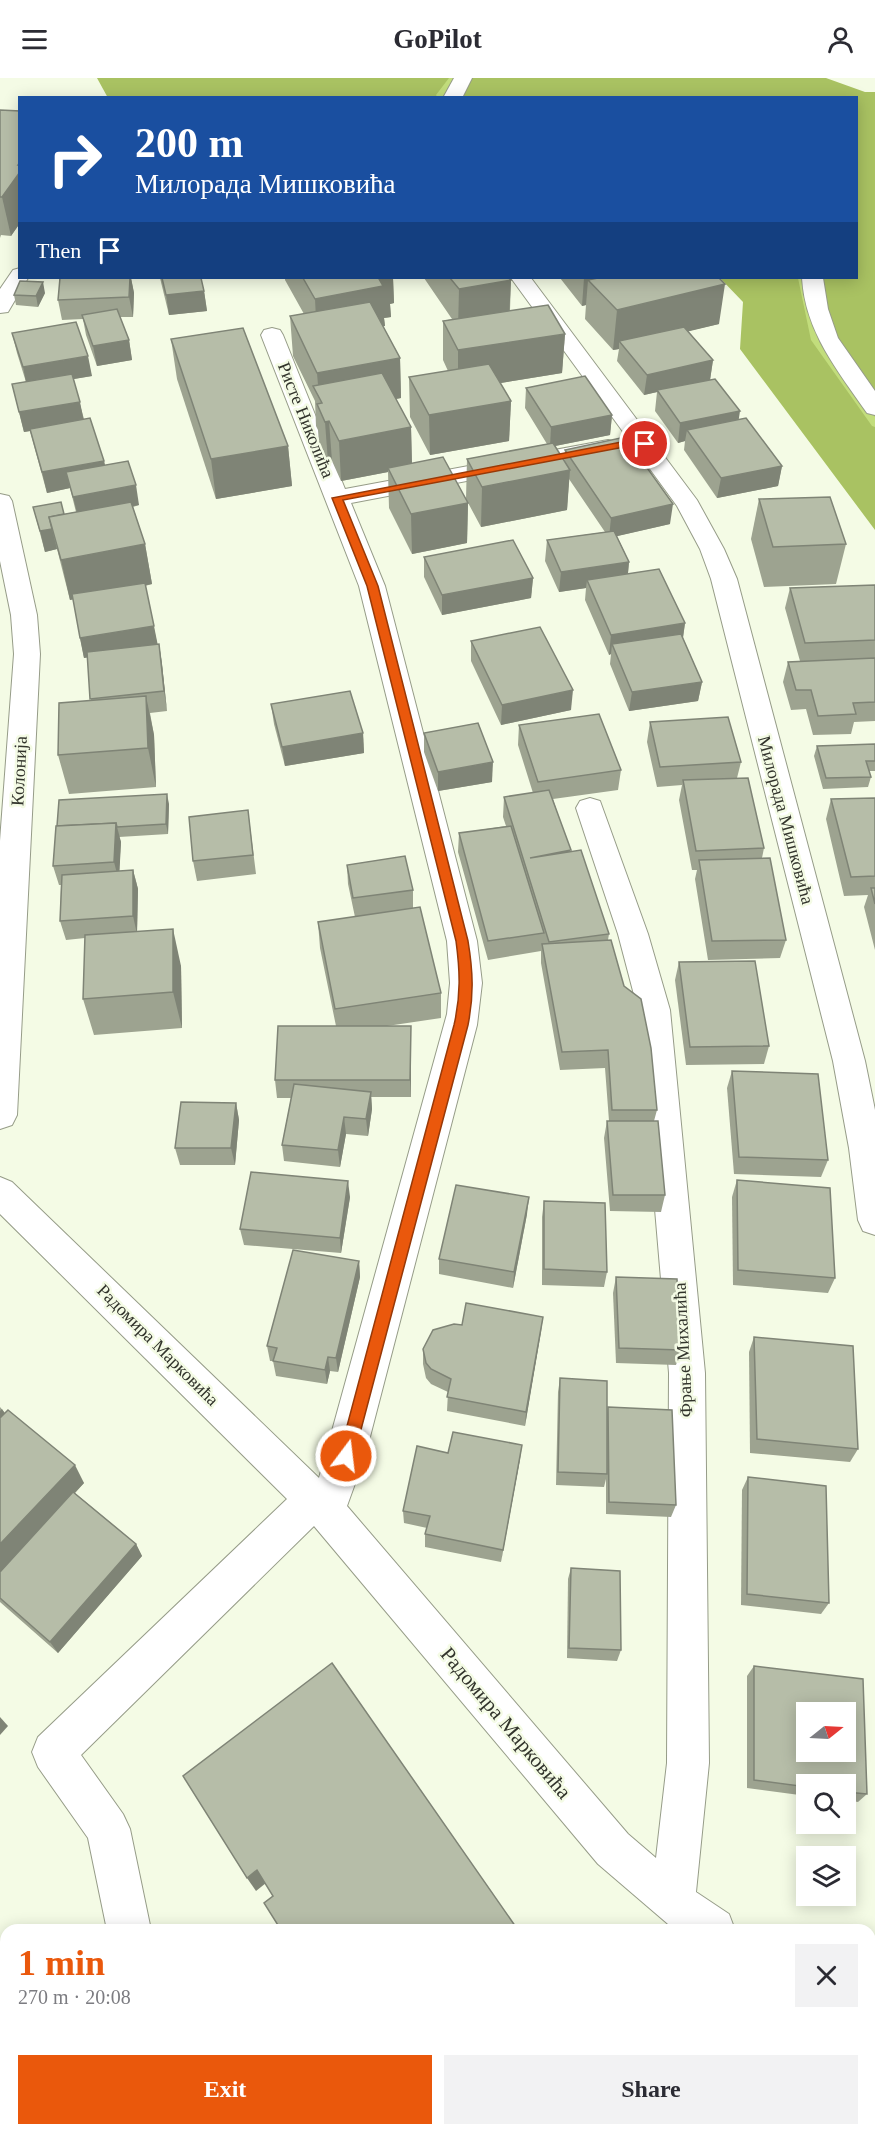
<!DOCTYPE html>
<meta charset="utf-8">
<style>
body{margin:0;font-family:Georgia,serif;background:#f2f2f3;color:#2b2b33;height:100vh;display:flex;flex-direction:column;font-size:22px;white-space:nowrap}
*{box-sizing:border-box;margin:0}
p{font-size:20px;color:#7c7c81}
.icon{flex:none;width:33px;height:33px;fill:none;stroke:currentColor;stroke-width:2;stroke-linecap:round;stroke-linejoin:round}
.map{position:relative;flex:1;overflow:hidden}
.side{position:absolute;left:0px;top:1846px;width:876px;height:212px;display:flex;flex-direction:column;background:#fff;border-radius:18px 18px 0 0;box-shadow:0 3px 15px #0003}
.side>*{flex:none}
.top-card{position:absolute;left:18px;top:18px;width:840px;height:183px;border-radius:0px;box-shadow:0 3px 15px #0003;background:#1a4fa0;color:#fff;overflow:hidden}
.needle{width:39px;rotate:72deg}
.controls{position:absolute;left:796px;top:1624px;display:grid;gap:12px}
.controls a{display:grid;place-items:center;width:60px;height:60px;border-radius:0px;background:#fff;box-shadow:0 3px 15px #0003;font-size:30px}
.pin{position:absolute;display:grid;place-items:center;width:51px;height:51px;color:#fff;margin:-26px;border:3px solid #fff;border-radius:50%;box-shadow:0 2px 6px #0007}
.me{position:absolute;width:66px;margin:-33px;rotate:15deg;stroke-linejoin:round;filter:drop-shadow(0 0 4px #0008)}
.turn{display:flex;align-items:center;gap:21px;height:126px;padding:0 18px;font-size:27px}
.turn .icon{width:78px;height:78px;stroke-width:2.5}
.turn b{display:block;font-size:42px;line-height:51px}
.then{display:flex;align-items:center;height:57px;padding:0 18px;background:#0003;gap:12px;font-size:22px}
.round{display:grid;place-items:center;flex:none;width:63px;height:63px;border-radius:0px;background:#f2f2f3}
.headline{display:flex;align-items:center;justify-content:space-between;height:102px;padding:0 18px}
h1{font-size:36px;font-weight:600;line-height:45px;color:#ea580c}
.action{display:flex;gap:12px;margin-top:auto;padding:12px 18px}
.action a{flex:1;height:69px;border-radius:0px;background:#ea580c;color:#fff;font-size:24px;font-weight:600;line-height:69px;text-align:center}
.action a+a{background:#f2f2f3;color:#2b2b33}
header{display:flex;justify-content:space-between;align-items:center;height:78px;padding:0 18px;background:#fff;font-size:27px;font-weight:600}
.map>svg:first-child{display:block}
.forest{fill:#a9c262}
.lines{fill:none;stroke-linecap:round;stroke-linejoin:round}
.stream{fill:#c2dd7c;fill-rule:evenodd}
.minor-casing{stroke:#969c88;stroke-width:2}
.minor{fill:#fff;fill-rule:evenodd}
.wall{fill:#9da390}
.shaded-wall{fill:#7f8476}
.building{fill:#b6bda8;stroke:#7f8476;stroke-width:1.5;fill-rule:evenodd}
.route{fill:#ea580c;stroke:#983908;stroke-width:1.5}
.labels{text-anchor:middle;stroke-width:5;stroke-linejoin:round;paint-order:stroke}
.street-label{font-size:18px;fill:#32342c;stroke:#f4fbe5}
.near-street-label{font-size:21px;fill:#32342c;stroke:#f4fbe5}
</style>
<header><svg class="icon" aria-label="menu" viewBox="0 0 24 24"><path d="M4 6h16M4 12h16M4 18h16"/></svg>GoPilot<svg class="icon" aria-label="person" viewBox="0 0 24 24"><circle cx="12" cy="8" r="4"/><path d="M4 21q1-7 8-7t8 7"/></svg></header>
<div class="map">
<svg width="875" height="2057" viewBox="0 0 875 2057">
<rect width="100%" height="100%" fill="#f4fbe5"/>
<!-- forest -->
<path class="forest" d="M97 0H826L865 14H875V452L740 271 743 224 720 200H856V20H108Z"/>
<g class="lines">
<!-- stream -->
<g class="stream">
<path d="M449 0H457L444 17 446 20H438L436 17Z"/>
<path d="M798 200H806L819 262 875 339V349L872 348 811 262Z"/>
</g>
<defs>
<g id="minor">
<path d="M454 0H472L462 20H443Z"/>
<path d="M20 190V200H28L8 234 0 235V211L13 192Z"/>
<path d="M511 200H531L697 422 724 471 737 501 865 983 875 1032V1157L863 1153 858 1142 849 1070 833 983 711 501 700 471 677 428Z"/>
<path d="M802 200H823L828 231 838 260 875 313V337L867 335C837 292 805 253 802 200Z"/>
<path d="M272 250 280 252 283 257 345 411 608 362 616 364 620 369 616 374 608 376 351 425 385 508 477 863 482 905 477 947 365 1378 347 1428 628 1756 656 1780 667 1685 669 1295 638 932 618 856 576 730 580 723 590 720 600 723 648 856 670 932 705 1295 709 1685 696 1814 729 1836 735 1852H675L598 1786 314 1448 81 1677 123 1736 130 1751 151 1852H107L88 1760 38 1689 32 1674 38 1659 287 1421 0 1136V1099L12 1104 319 1400 447 936 450 905 447 863 359 508 261 257 264 252Z"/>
<path d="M0 416 9 418 12 423 37 537 40 576 17 1037 12 1047 0 1051V763L14 576 11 537 0 483Z"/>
<path d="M870 1957 875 1959V2008L870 2006Z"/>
<path d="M86 2052H134L132 2057H84Z"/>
<path d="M215 2052H264L266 2057H217Z"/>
<path d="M672 2052H723L721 2057H670Z"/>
</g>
</defs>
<!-- minor casing -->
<use href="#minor" class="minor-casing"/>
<!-- minor -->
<use href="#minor" class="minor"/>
</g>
<!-- wall -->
<g class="wall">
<path d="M0 32 20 33V145L11 158 1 157 0 160Z"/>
<path d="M59 200H131L134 215 133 239H120L129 262 132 282 97 288 86 257 83 241 62 242 58 222 60 204Z"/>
<path d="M160 200H201L204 213 207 233 169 237Z"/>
<path d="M285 200H393L394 225 390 226 391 239 384 240 385 248H383L400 280 401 320 396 321 411 349 412 385 468 425 467 465 412 476 389 430 388 394 341 403 332 383 328 384 319 366 318 352 316 348 315 323 293 278 290 238 304 236 285 202Z"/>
<path d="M424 200H509L511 202 510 232 565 256 562 295 500 305 511 323 509 363 430 377 410 339 409 299 448 293 443 282V243L452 241Z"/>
<path d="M560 200H719V246L688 253 713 282 710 302 739 342 782 388 778 408 717 420 684 372 685 363 678 365 655 333 657 314 644 317 617 283 619 271 613 272 585 241 586 227 582 228Z"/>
<path d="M45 215 38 229 16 227 14 217Z"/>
<path d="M12 255 92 298 73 301 84 341 104 383 105 387 139 427 133 429 145 466 152 506 145 508 157 566H159L162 586 167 633 150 635 154 657 156 709 69 716 58 677 91 622 88 579 84 580 80 560 73 521 70 522 57 471 45 474 33 429 64 436 76 434 70 410 47 415 30 353 24 354 12 306 26 304 17 275Z"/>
<path d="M171 261 288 368 292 408 216 421 177 301Z"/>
<path d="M526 310 612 337 610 357 555 368 564 383 565 372 670 446 617 458 629 484 628 496 685 545 683 560 702 604 698 623 629 633 610 586 611 576 609 577 585 522 586 510 559 514 545 483 547 462 605 454 569 401 567 432 481 449 466 421 467 381 547 366 525 330Z"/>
<path d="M759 421 846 466 836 506 764 509 751 461Z"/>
<path d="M424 479 533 500 531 520 442 537 424 499Z"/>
<path d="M875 507V643L854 644 851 656 813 657 806 631 791 632 783 604 788 584 800 583 785 530 790 510Z"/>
<path d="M471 563 571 632 501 647 471 583Z"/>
<path d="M271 626 363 655 364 675 285 688 274 646Z"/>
<path d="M650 644 741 684 737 700 764 770 762 780 786 862 780 880 708 882 695 801 697 792H692L679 722 682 707 657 709 647 664Z"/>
<path d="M519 647 621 692 618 712 553 721 570 773 609 856 608 862 657 1032 654 1043 665 1117 661 1134 610 1133 604 1060 607 1043H609L605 990 560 992 541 885V873L488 882 458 774 459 755 506 748 503 739 504 719 533 715 518 667Z"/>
<path d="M424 655 492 704 438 713 424 674Z"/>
<path d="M875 666V693H869L871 699 868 709 823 711 814 678 817 668Z"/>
<path d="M875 720V872L864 829 868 817 844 818 826 741 831 721Z"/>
<path d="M169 726 168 756 119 759 121 764 119 793 133 792 138 811 137 853 181 888 182 950 94 957 83 921 85 860 66 862 60 843 61 807H59L53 788 56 748Z"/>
<path d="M248 732 256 796 197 803 193 783Z"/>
<path d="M347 787 413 812V830L441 915V940L387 948H411V1019H371L372 1031 368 1058 346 1056 340 1089 284 1083 282 1067 291 1020H277L275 1002 336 948 320 870 318 844 355 839 348 806Z"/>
<path d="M679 884 769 968 764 986 686 987 675 902Z"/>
<path d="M732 993 828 1082 821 1099 734 1096 727 1010Z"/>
<path d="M236 1025 239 1042 235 1087H180L175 1070Z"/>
<path d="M737 1102 835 1200 828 1215 733 1207 732 1119Z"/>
<path d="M350 1119 341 1175 244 1167 240 1151Z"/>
<path d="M544 1123 607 1194 604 1209 542 1207V1139Z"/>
<path d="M527 1136 513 1210 439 1196V1181Z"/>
<path d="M359 1183 360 1199 338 1294 330 1293 327 1306 276 1298 273 1283H270L267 1268Z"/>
<path d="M616 1199 681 1272 676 1287 616 1285 613 1215Z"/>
<path d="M543 1239 525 1348 447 1333 448 1314 431 1306 426 1300 423 1286V1271L462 1247Z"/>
<path d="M754 1259 858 1371 850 1384 750 1375 749 1274Z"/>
<path d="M560 1300 607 1335 608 1329 676 1427 671 1439 606 1436V1401L604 1409 556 1407 558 1314Z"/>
<path d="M0 1329 5 1335 84 1405 75 1415 136 1466 142 1478 58 1575 0 1524Z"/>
<path d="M448 1375 520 1381 501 1484 425 1469V1456L427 1450 404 1445 403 1433Z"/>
<path d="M748 1399 829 1525 821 1536 741 1527 742 1412Z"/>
<path d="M571 1490 621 1572 617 1583 567 1580 568 1501Z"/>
<path d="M754 1588 867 1716 858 1724 846 1722V1707H807V1718L747 1710V1598Z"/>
</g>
<!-- shaded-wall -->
<g class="shaded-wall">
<path d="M20 84V145L11 158 2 119Z"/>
<path d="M130 200H131L134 215 133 239 129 219Z"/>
<path d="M383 200H393L394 225 390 226 391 239 384 240 385 248 317 260 315 221Z"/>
<path d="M584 200H672L588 202 586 227 582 228Z"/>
<path d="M511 202 509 241 458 251 459 211Z"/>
<path d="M43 204 45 215 38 229 36 218Z"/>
<path d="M725 206 719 246 624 269 619 263V271L613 272 617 232Z"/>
<path d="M204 213 207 233 169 237 166 217Z"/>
<path d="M565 256 562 295 458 312V272Z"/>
<path d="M129 262 132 282 97 288 93 268Z"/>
<path d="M88 278 92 298 27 309 23 289Z"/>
<path d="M400 280 401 320 323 334 322 325 319 319 317 295Z"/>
<path d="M713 282 710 302 644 317 647 297Z"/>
<path d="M511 323 509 363 430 377 429 337Z"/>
<path d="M80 324 84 344 24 354 19 334Z"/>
<path d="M740 333 737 353 687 352 685 363 678 365 680 345Z"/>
<path d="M612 337 610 357 550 369 551 349Z"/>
<path d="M329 343 332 383 328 384 325 344Z"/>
<path d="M411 349 412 389 388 390V394L341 403 339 363Z"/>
<path d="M288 368 292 408 216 421 211 381Z"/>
<path d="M104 383 108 403 66 394 70 410 47 415 42 394Z"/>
<path d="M782 388 778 408 717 420 721 400Z"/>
<path d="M570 392 567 432 481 449 482 409Z"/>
<path d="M136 407 139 427 78 439 73 419Z"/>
<path d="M468 425 467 465 412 476 411 436Z"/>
<path d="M673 426 670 446 609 460 611 440Z"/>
<path d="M52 451 57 471 45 474 40 453Z"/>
<path d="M145 466 152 506 70 522 61 482Z"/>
<path d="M629 484 627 504 587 502 586 510 559 514 561 494Z"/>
<path d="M533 500 531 520 442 537V517Z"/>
<path d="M685 545 682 566H612L611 576 609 577 611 557Z"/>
<path d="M154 548 158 568 84 580 80 560Z"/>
<path d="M159 566 162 586 167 633 164 613Z"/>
<path d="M702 604 698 623 629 633 632 614Z"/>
<path d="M573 612 571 632 501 647 502 627Z"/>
<path d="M146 618 154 657 156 709 148 670Z"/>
<path d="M363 655 364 675 285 688 282 669Z"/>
<path d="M493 684 492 704 438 713V694Z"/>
<path d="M167 716 169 726 168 756 166 746Z"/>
<path d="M116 745 121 764 119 803 114 784Z"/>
<path d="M133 792 138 811 137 856 133 838Z"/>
<path d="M173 851 181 888 182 950 173 914Z"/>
<path d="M411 948V1019L410 1002Z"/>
<path d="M371 1014 372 1031 368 1058 366 1041Z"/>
<path d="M236 1025 239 1042 235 1087 231 1070Z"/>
<path d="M344 1039 346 1056 340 1089 338 1072Z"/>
<path d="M348 1103 350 1119 341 1175 340 1160Z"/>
<path d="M529 1119 527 1136 513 1210 514 1194Z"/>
<path d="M359 1183 360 1199 338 1294 336 1280Z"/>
<path d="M543 1239 541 1254 525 1348 526 1334Z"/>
<path d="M328 1279 330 1293 327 1306 325 1292Z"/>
<path d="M2 1331 10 1344 0 1355V1333Z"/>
<path d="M522 1367 520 1381 501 1484 503 1472Z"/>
<path d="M75 1387 84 1405 0 1495V1466Z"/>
<path d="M136 1466 142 1478 58 1575 50 1564Z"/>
<path d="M0 1639 8 1648 0 1657Z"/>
<path d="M257 1792 266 1805 256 1813 247 1800Z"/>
</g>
<!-- building -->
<g class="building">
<path d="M0 32 20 33V84L18 87H20V94L2 119H0Z"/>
<path d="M60 200H130L129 219 58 222Z"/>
<path d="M162 200H201L204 213 166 217Z"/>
<path d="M303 200H389L379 201 383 208 315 221Z"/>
<path d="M450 200H509L511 202 459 211Z"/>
<path d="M598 200H719L725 206 617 232 588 202Z"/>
<path d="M20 203 43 204 36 218 14 217Z"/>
<path d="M370 224 400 280 317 295 290 238Z"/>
<path d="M548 227 565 256 458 272 443 243Z"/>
<path d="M117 231 129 262 93 268 82 237Z"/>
<path d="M76 244 88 278 23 289 12 255Z"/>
<path d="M684 249 713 282 647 297 619 263Z"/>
<path d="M243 250 288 368 211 381 171 261Z"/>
<path d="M489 286 511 323 429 337 409 299Z"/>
<path d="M382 295 411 349 339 363 329 343 325 344 317 326 322 325 313 308Z"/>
<path d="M72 296 80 324 19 334 12 306Z"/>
<path d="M585 298 612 337 551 349 526 310Z"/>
<path d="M715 301 740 333 680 345 657 312Z"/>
<path d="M90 340 104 383 42 394 30 351Z"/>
<path d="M746 340 782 388 721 400 687 352Z"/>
<path d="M625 359 673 426 611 440 565 372Z"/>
<path d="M553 365 570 392 482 409 467 381Z"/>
<path d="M443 379 468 425 411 436 388 390Z"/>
<path d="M128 383 136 407 73 419 66 394Z"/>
<path d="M830 419 846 466 773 469 759 421Z"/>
<path d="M61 424 64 436 49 439 52 451 40 453 33 429Z"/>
<path d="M131 424 145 466 61 482 49 439Z"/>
<path d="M614 453 629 484 561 494 547 462Z"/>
<path d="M513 462 533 500 442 517 424 479Z"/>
<path d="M659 491 685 545 611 557 587 502Z"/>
<path d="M145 505 154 548 80 560 72 516Z"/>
<path d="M875 507V562L805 565 790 510Z"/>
<path d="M540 549 573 612 502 627 471 563Z"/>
<path d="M681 556 702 604 632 614 612 566Z"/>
<path d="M159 566 164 613 90 621 87 574Z"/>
<path d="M875 580V624L853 625 856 636 818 638 811 612H796L788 584Z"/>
<path d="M350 613 363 655 282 669 271 626Z"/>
<path d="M146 618 148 670 58 677 59 625Z"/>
<path d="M599 636 621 692 538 704 519 647Z"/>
<path d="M728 639 741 684 660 689 650 644Z"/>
<path d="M478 645 493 684 438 694 424 655Z"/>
<path d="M875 666V683H866L871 699 826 700 817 668Z"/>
<path d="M748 700 764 770 696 773 683 702Z"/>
<path d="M549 712 571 772 530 780 581 772 609 856 549 864 504 719Z"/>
<path d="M167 716 166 746 117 749 116 745 57 748 59 722Z"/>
<path d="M875 720V798L851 799 831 721Z"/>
<path d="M248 732 253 777 193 783 189 739Z"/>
<path d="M116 745 114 784 53 788 56 748Z"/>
<path d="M511 748 544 855 488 863 459 755Z"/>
<path d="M405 778 413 812 353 820 347 787Z"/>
<path d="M770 780 786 862 712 863 699 782Z"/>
<path d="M133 792V838L60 843 62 797Z"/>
<path d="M871 810H875V826Z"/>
<path d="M420 829 441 915 335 931 318 844Z"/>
<path d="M173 851V914L83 921 85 857Z"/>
<path d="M611 862 624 908 641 921 651 970 657 1032H612L608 972 562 974 542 866Z"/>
<path d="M755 883 769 968 690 969 679 884Z"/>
<path d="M278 948H411L410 1002H275Z"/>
<path d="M732 993 818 996 828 1082 739 1079Z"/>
<path d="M294 1006 371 1014 366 1041 344 1039 338 1072 282 1067Z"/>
<path d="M181 1024 236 1025 231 1070H175Z"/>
<path d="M607 1043H658L665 1117H613Z"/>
<path d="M251 1094 348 1103 340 1160 240 1151Z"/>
<path d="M737 1102 830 1110 835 1200 738 1192Z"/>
<path d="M456 1107 529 1119 514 1194 439 1181Z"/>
<path d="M544 1123 605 1125 607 1194 544 1191Z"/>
<path d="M293 1172 359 1183 336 1280 328 1279 325 1292 273 1283 277 1270 267 1268Z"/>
<path d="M616 1199 677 1201 681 1272 619 1270Z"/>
<path d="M466 1225 543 1239 526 1334 447 1319 451 1301 431 1291 426 1285 423 1271 433 1252 454 1246 462 1247Z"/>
<path d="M754 1259 853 1268 858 1371 757 1361Z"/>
<path d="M560 1300 607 1303V1396L558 1394Z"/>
<path d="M608 1329 672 1332 676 1427 609 1424Z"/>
<path d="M8 1332 75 1387 0 1466V1340Z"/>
<path d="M453 1354 522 1367 503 1472 425 1456 430 1438 403 1433 417 1368 448 1375Z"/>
<path d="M748 1399 826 1408 829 1525 747 1516Z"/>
<path d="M73 1414 136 1466 50 1564 0 1520V1494Z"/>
<path d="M571 1490 620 1493 621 1572 569 1570Z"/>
<path d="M332 1585 518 1852H296L293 1849 289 1852H281L264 1825 273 1818 257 1792 247 1800 183 1698Z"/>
<path d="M754 1588 863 1601 867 1716 846 1714V1707H807V1709L754 1702ZM807 1635H846V1674H807Z"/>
<rect x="0" y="1924" width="6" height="99"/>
<path d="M405 2052H506L500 2057H408Z"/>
</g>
<!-- route -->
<path class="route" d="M642 360 648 364V369L640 366 343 422 378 508 468 863C473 893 474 917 468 947L354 1378 352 1383 346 1386 341 1383 339 1378 454 947C461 917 460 893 456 863L367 508 332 420Z"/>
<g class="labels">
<!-- street labels -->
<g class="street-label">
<text transform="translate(306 342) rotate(68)" y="6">Ристе Николића</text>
<text transform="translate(19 693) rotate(-87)" y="6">Колонија</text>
<text transform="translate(786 742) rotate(75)" y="6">Милорада Мишковића</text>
<text transform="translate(158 1267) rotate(45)" y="6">Радомира Марковића</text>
<text transform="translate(683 1272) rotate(-93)" y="6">Фрање Михалића</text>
</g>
<!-- near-street labels -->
<g class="near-street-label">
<text transform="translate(506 1645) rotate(50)" y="7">Радомира Марковића</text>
</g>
</g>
</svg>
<div class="controls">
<a><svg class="needle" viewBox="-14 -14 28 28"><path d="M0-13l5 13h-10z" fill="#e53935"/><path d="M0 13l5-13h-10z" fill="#7c7c81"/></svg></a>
<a><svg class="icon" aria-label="search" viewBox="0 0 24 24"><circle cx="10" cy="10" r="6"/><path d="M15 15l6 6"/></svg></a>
<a><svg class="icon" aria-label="layers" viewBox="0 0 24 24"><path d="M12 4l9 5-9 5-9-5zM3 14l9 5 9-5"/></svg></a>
</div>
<div class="pin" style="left:645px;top:366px;background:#d93025"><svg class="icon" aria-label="arrive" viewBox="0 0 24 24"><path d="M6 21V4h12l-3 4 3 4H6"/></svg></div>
<svg class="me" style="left:346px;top:1378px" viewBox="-20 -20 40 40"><circle r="17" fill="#ea580c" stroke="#fff" stroke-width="3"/><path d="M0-11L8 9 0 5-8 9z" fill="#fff"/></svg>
<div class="top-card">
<div class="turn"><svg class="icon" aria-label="right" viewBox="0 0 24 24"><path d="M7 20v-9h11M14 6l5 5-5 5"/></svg><div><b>200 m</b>Милорада Мишковића</div></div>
<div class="then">Then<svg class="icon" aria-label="arrive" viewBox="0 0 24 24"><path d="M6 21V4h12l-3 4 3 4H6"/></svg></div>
</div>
<section class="side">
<div class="headline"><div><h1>1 min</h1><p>270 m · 20:08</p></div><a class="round"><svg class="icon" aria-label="close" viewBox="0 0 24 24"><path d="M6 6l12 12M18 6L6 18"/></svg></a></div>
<div class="action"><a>Exit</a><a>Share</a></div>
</section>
</div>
